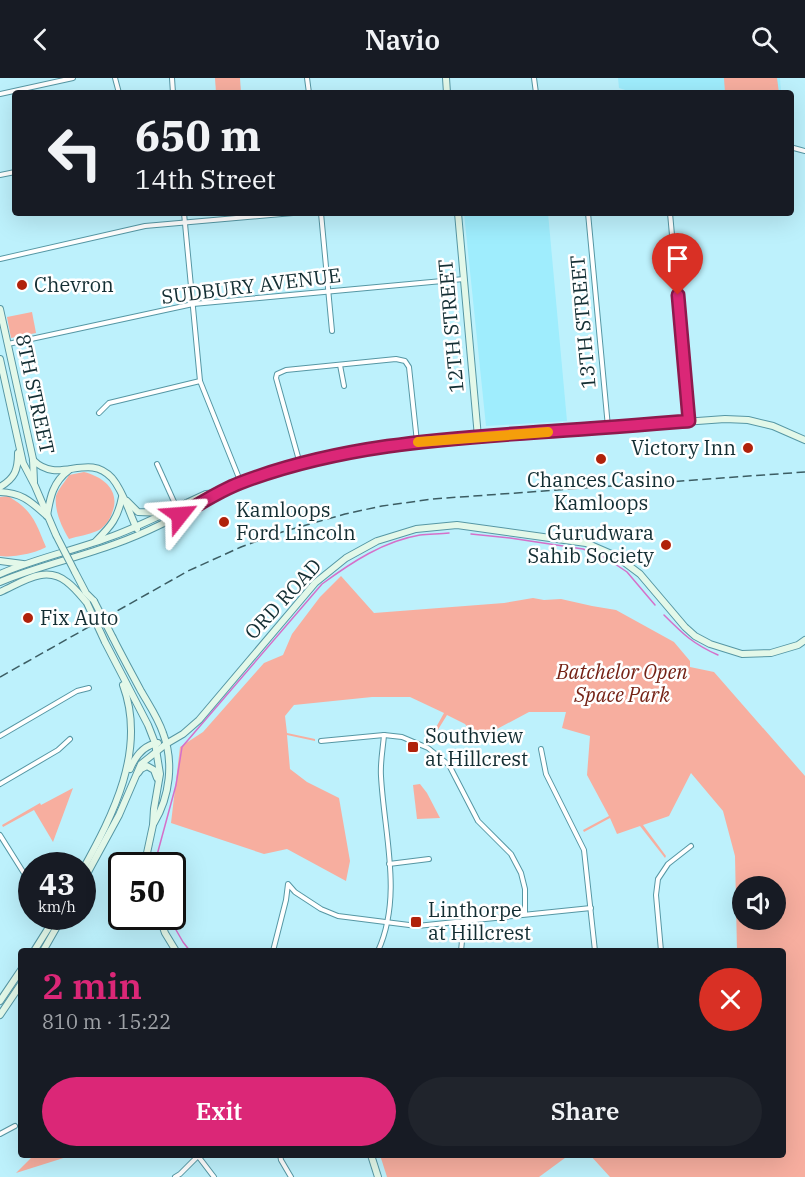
<!DOCTYPE html>
<meta charset="utf-8">
<style>
body{margin:0;font-family:"IBM Plex Serif",serif;background:#20242c;color:#f1f3f6;height:100vh;display:flex;flex-direction:column;font-size:22px;white-space:nowrap}
*{box-sizing:border-box;margin:0}
p{font-size:20px;color:#9ea1a6}
.icon{flex:none;width:33px;height:33px;fill:none;stroke:currentColor;stroke-width:2;stroke-linecap:round;stroke-linejoin:round}
.map{position:relative;flex:1;overflow:hidden}
.sheet{position:absolute;left:18px;top:870px;width:768px;height:210px;display:flex;flex-direction:column;background:#171b24;border-radius:6px;box-shadow:0 6px 24px #0002}
.sheet>*{flex:none}
.banner{position:absolute;left:12px;top:12px;width:782px;height:126px;border-radius:6px;box-shadow:0 6px 24px #0002;background:#171b24;color:#f1f3f6;overflow:hidden}
.buttons{position:absolute;left:732px;top:798px;display:grid;gap:12px}
.buttons a{display:grid;place-items:center;width:54px;height:54px;border-radius:50%;background:#171b24;box-shadow:0 6px 24px #0002;font-size:30px}
.speed{position:absolute;left:18px;top:774px;display:flex;gap:12px;font-size:30px;font-weight:700;text-align:center}
.speed>*{display:grid;place-content:center;width:78px;height:78px;border-radius:50%;background:#171b24;box-shadow:0 6px 24px #0002;line-height:1}
.speed small{font-size:15px;font-weight:400}
.speed .limit{border:3px solid #111;border-radius:9px;background:#fff;color:#111}
.pin{position:absolute;display:grid;place-items:center;width:51px;height:51px;color:#fff;margin:-62px -26px;border-radius:50% 50% 50% 0;rotate:-45deg;box-shadow:0 0 6px #0007}
.pin .icon{rotate:45deg}
.me{position:absolute;width:66px;margin:-33px;rotate:62deg;stroke-linejoin:round;filter:drop-shadow(0 0 4px #0008)}
.turn{display:flex;align-items:center;gap:21px;height:126px;padding:0 24px;font-size:27px}
.turn .icon{width:78px;height:78px;stroke-width:2.5}
.turn b{display:block;font-size:42px;line-height:51px}
.round{display:grid;place-items:center;flex:none;width:63px;height:63px;border-radius:32px;background:#20242c}
.headline{display:flex;align-items:center;justify-content:space-between;height:102px;padding:0 24px}
h1{font-size:36px;font-weight:600;line-height:45px;color:#db2777}
.action{display:flex;gap:12px;margin-top:auto;padding:12px 24px}
.action a{flex:1;height:69px;border-radius:36px;background:#db2777;color:#fff;font-size:24px;font-weight:600;line-height:69px;text-align:center}
.action a+a{background:#20242c;color:#f1f3f6}
header{display:flex;justify-content:space-between;align-items:center;height:78px;padding:0 24px;background:#171b24;font-size:27px;font-weight:600}
.map>svg:first-child{display:block}
.built{fill:#9fedfd}
.green{fill:#f7ae9f;fill-rule:evenodd}
.lines{fill:none;stroke-linecap:round;stroke-linejoin:round}
.stream{stroke:#d570c9;stroke-width:1.5}
.street-casing{stroke:#5697a4;stroke-width:6}
.secondary-casing{stroke:#5697a4;stroke-width:8}
.street{stroke:#fff;stroke-width:4}
.secondary{stroke:#e3f8e9;stroke-width:6}
.rail{stroke:#3c5d63;stroke-width:1.5;stroke-dasharray:9 4.5;stroke-linecap:butt}
.secondary-bridge-casing{stroke:#5697a4;stroke-width:8;stroke-linecap:butt}
.secondary-bridge{stroke:#e3f8e9;stroke-width:6}
.route-casing{stroke:#8e194d;stroke-width:15}
.route{stroke:#db2777;stroke-width:10}
.slow{stroke:#f59e0b;stroke-width:10}
.poi-dot{fill:#b0220b;stroke:#fff;stroke-width:2}
.labels{text-anchor:middle;stroke-width:5;stroke-linejoin:round;paint-order:stroke}
.poi-label{font-size:20px;fill:#132e33;stroke:#fff;text-anchor:start}
.street-label{font-size:20px;fill:#132e33;stroke:#fff}
.park-label{font-size:20px;font-style:italic;fill:#752316;stroke:#fff}
</style>
<header><svg class="icon" aria-label="back" viewBox="0 0 24 24"><path d="M15 5l-7 7 7 7"/></svg>Navio<svg class="icon" aria-label="search" viewBox="0 0 24 24"><circle cx="10" cy="10" r="6"/><path d="M15 15l6 6"/></svg></header>
<div class="map">
<svg width="805" height="1099" viewBox="0 0 805 1099">
<rect width="100%" height="100%" fill="#bdf1fc"/>
<!-- built -->
<g class="built">
<path d="M618 0H780L781 15H635L619 10Z"/>
<path d="M464 135H548L567 343 486 348Z"/>
</g>
<!-- green -->
<g class="green">
<path d="M215 0H240L241 15H216Z"/>
<path d="M724 0H777L779 15H725Z"/>
<path d="M32 234 36 255 11 260 7 239Z"/>
<path d="M84 394C104 399 121 413 112 435 110 442 104 450 97 453 88 457 78 458 69 461 62 450 54 432 56 418 58 411 65 404 69 397Z"/>
<path d="M8 418C33 433 35 443 46 469 37 475 11 480 0 478V419Z"/>
<path d="M341 498 374 535 504 525 533 520 544 522 561 521 592 528 616 532 674 564 690 583V589L714 594 805 698V1099H610L590 1077H783V873H737L735 778 723 733 691 695 669 738 643 747 666 778 665 780 640 748 617 756 610 740 584 754 583 752 609 738 587 697 590 658 562 650 566 634H529L497 651 476 661 465 646 447 637 431 663 429 662 444 635 410 619H372L294 627 285 638 287 655 315 661V663L287 657 290 691 307 704 339 720 350 783 346 803 287 771 264 776 171 745 180 669 203 654 264 585 283 577 292 556 320 519ZM742 808H776V842H742Z"/>
<path d="M420 706 427 715 440 740 417 741 413 707Z"/>
<path d="M73 710 53 764 34 732 3 749 2 747 40 725 41 727Z"/>
<path d="M34 1077H73L16 1095Z"/>
<path d="M380 1077H569L539 1099H387Z"/>
</g>
<g class="lines">
<!-- stream -->
<g class="stream">
<path d="M471 456 510 460 583 471 606 480 627 494 655 527"/>
<path d="M664 537C683 556 693 566 718 577"/>
<path d="M157 788V777L176 707 182 669 322 506C352 484 384 463 420 457 430 456 440 456 449 455"/>
<path d="M168 838 183 864 190 873"/>
</g>
<defs>
<g id="street">
<path d="M115 0 119 15"/>
<path d="M172 0 173 15"/>
<path d="M307 0 309 15"/>
<path d="M534 0 536 15"/>
<path d="M0 16 73 0"/>
<path d="M790 69 805 73"/>
<path d="M0 97 15 94"/>
<path d="M184 135 200 303 241 405"/>
<path d="M321 135 332 253"/>
<path d="M588 135 608 349"/>
<path d="M670 135 689 343"/>
<path d="M0 181 145 148 293 135"/>
<path d="M8 266 193 226 464 201"/>
<path d="M340 287 344 308"/>
<path d="M99 335 109 325 200 303"/>
<path d="M157 386 180 437"/>
<path d="M300 386 276 300 277 296 286 292 396 281 405 283 409 289 417 364"/>
<path d="M0 658 77 613 89 610"/>
<path d="M321 663 384 657 402 659 428 670 449 687 478 743 511 776 521 795 525 811V836"/>
<path d="M541 671 546 696 584 772 595 873"/>
<path d="M0 706 58 672 70 661"/>
<path d="M0 757 32 808"/>
<path d="M389 786 429 781"/>
<path d="M273 873 286 822 288 806 295 814 321 831 338 838 417 848 591 830"/>
<path d="M378 873C403 818 384 756 381 698 380 685 383 670 384 657"/>
<path d="M461 873 464 843"/>
<path d="M661 873 656 817 658 801 668 786 691 768"/>
<path d="M0 1056 15 1048"/>
<path d="M280 1077 281 1082 291 1099"/>
<path d="M198 1078 214 1099"/>
<path d="M175 1099 180 1096 199 1077"/>
</g>
<g id="secondary">
<path d="M446 0 447 15"/>
<path d="M458 135 478 359"/>
<path d="M0 231 33 381 34 404"/>
<path d="M0 281 23 385 35 408 56 457"/>
<path d="M33 382C59 408 87 373 112 400 124 414 129 435 137 451"/>
<path d="M0 409C15 400 18 392 18 375"/>
<path d="M0 414C22 415 30 423 46 437"/>
<path d="M127 423 138 434 163 435"/>
<path d="M47 438C50 419 53 404 69 392"/>
<path d="M96 463C111 448 118 440 122 419"/>
<path d="M0 483 23 486"/>
<path d="M75 494 86 515 94 523"/>
<path d="M0 496C37 480 76 472 113 458 145 446 175 430 206 416L218 415 241 405 300 386 350 374 390 367 478 359 725 341 748 342 773 348 805 362"/>
<path d="M0 504C38 488 77 480 115 466 149 454 180 437 212 420L217 415"/>
<path d="M0 514C21 505 45 486 67 504 75 510 81 518 87 525"/>
<path d="M113 560C122 578 132 596 141 613 149 627 158 640 163 655 174 684 170 718 154 745"/>
<path d="M105 564 148 647 155 665 160 696 154 731 153 747 147 775V788"/>
<path d="M130 691C135 679 144 667 158 665"/>
<path d="M138 695 141 691 147 688 154 692 157 700"/>
<path d="M82 793C113 737 147 672 123 607"/>
<path d="M82 805 119 737 141 686 166 666 183 656 199 642 315 505 346 480 377 463 416 451 457 447 586 465 616 478 640 496 685 549 695 558 710 566 742 576 771 575 798 567 805 562"/>
<path d="M159 838 165 855 176 873"/>
<path d="M34 873 56 838"/>
<path d="M43 873 63 838"/>
<path d="M0 923 21 892"/>
<path d="M0 937 21 906"/>
<path d="M371 1077 378 1099"/>
</g>
</defs>
<!-- street casing -->
<use href="#street" class="street-casing"/>
<!-- secondary casing -->
<use href="#secondary" class="secondary-casing"/>
<!-- street -->
<use href="#street" class="street"/>
<!-- secondary -->
<use href="#secondary" class="secondary"/>
<!-- rail -->
<path class="rail" d="M0 599 188 493 241 469 282 454 345 436 382 428 433 421 805 394"/>
<defs>
<g id="secondary-bridge">
<path d="M56 457 75 494"/>
<path d="M94 523 113 560"/>
<path d="M87 525 105 564"/>
</g>
</defs>
<!-- secondary-bridge casing -->
<use href="#secondary-bridge" class="secondary-bridge-casing"/>
<!-- secondary-bridge -->
<use href="#secondary-bridge" class="secondary-bridge"/>
</g>
<g class="lines">
<defs>
<path id="route" d="M180 437C200 426 219 413 240 405 336 368 438 361 540 354 590 351 639 347 689 343L678 217"/>
</defs>
<!-- route casing -->
<use href="#route" class="route-casing"/>
<!-- route -->
<use href="#route" class="route"/>
<!-- slow -->
<path class="slow" d="M418 364 548 354"/>
</g>
<!-- markers -->
<g class="poi-dot">
<circle cx="22" cy="207" r="6"/>
<circle cx="748" cy="370" r="6"/>
<circle cx="601" cy="381" r="6"/>
<circle cx="224" cy="444" r="6"/>
<circle cx="666" cy="467" r="6"/>
<circle cx="28" cy="540" r="6"/>
<rect x="407" y="663" width="12" height="12" rx="3"/>
<rect x="410" y="838" width="12" height="12" rx="3"/>
</g>
<g class="labels">
<!-- poi labels -->
<g class="poi-label">
<text x="34" y="214">Chevron</text>
<text x="736" y="377" text-anchor="end">Victory Inn</text>
<text x="601" y="409" text-anchor="middle">Chances Casino<tspan x="601" dy="23">Kamloops</tspan></text>
<text x="236" y="439">Kamloops<tspan x="236" dy="23">Ford Lincoln</tspan></text>
<text x="654" y="462" text-anchor="end">Gurudwara<tspan x="654" dy="23">Sahib Society</tspan></text>
<text x="40" y="547">Fix Auto</text>
<text x="425" y="665">Southview<tspan x="425" dy="23">at Hillcrest</tspan></text>
<text x="428" y="839">Linthorpe<tspan x="428" dy="23">at Hillcrest</tspan></text>
</g>
<!-- street labels -->
<g class="street-label">
<text transform="translate(251 208) rotate(-7)" y="7">SUDBURY AVENUE</text>
<text transform="translate(583 244) rotate(-95)" y="7">13TH STREET</text>
<text transform="translate(451 248) rotate(-95)" y="7">12TH STREET</text>
<text transform="translate(35 316) rotate(78)" y="7">8TH STREET</text>
<text transform="translate(283 521) rotate(-47)" y="7">ORD ROAD</text>
</g>
<!-- park labels -->
<g class="park-label">
<text x="622" y="601">Batchelor Open<tspan x="622" dy="23">Space Park</tspan></text>
</g>
</g>
</svg>
<div class="buttons">
<a><svg class="icon" aria-label="sound" viewBox="0 0 24 24"><path d="M4 9h4l5-4v14l-5-4H4zM17 9q2 3 0 6"/></svg></a>
</div>
<div class="speed"><div>43<small>km/h</small></div><div class="limit">50</div></div>
<div class="pin" style="left:678px;top:217px;background:#d93025"><svg class="icon" aria-label="arrive" viewBox="0 0 24 24"><path d="M6 21V4h12l-3 4 3 4H6"/></svg></div>
<svg class="me" style="left:180px;top:437px" viewBox="-20 -20 40 40"><path d="M0-17L14 15 0 8-14 15z" fill="#db2777" stroke="#fff" stroke-width="4"/></svg>
<div class="banner">
<div class="turn"><svg class="icon" aria-label="left" viewBox="0 0 24 24"><path d="M17 20v-9H6M10 6l-5 5 5 5"/></svg><div><b>650 m</b>14th Street</div></div>
</div>
<section class="sheet">
<div class="headline"><div><h1>2 min</h1><p>810 m · 15:22</p></div><a class="round" style="background:#d93025;color:#fff"><svg class="icon" aria-label="close" viewBox="0 0 24 24"><path d="M6 6l12 12M18 6L6 18"/></svg></a></div>
<div class="action"><a>Exit</a><a>Share</a></div>
</section>
</div>
